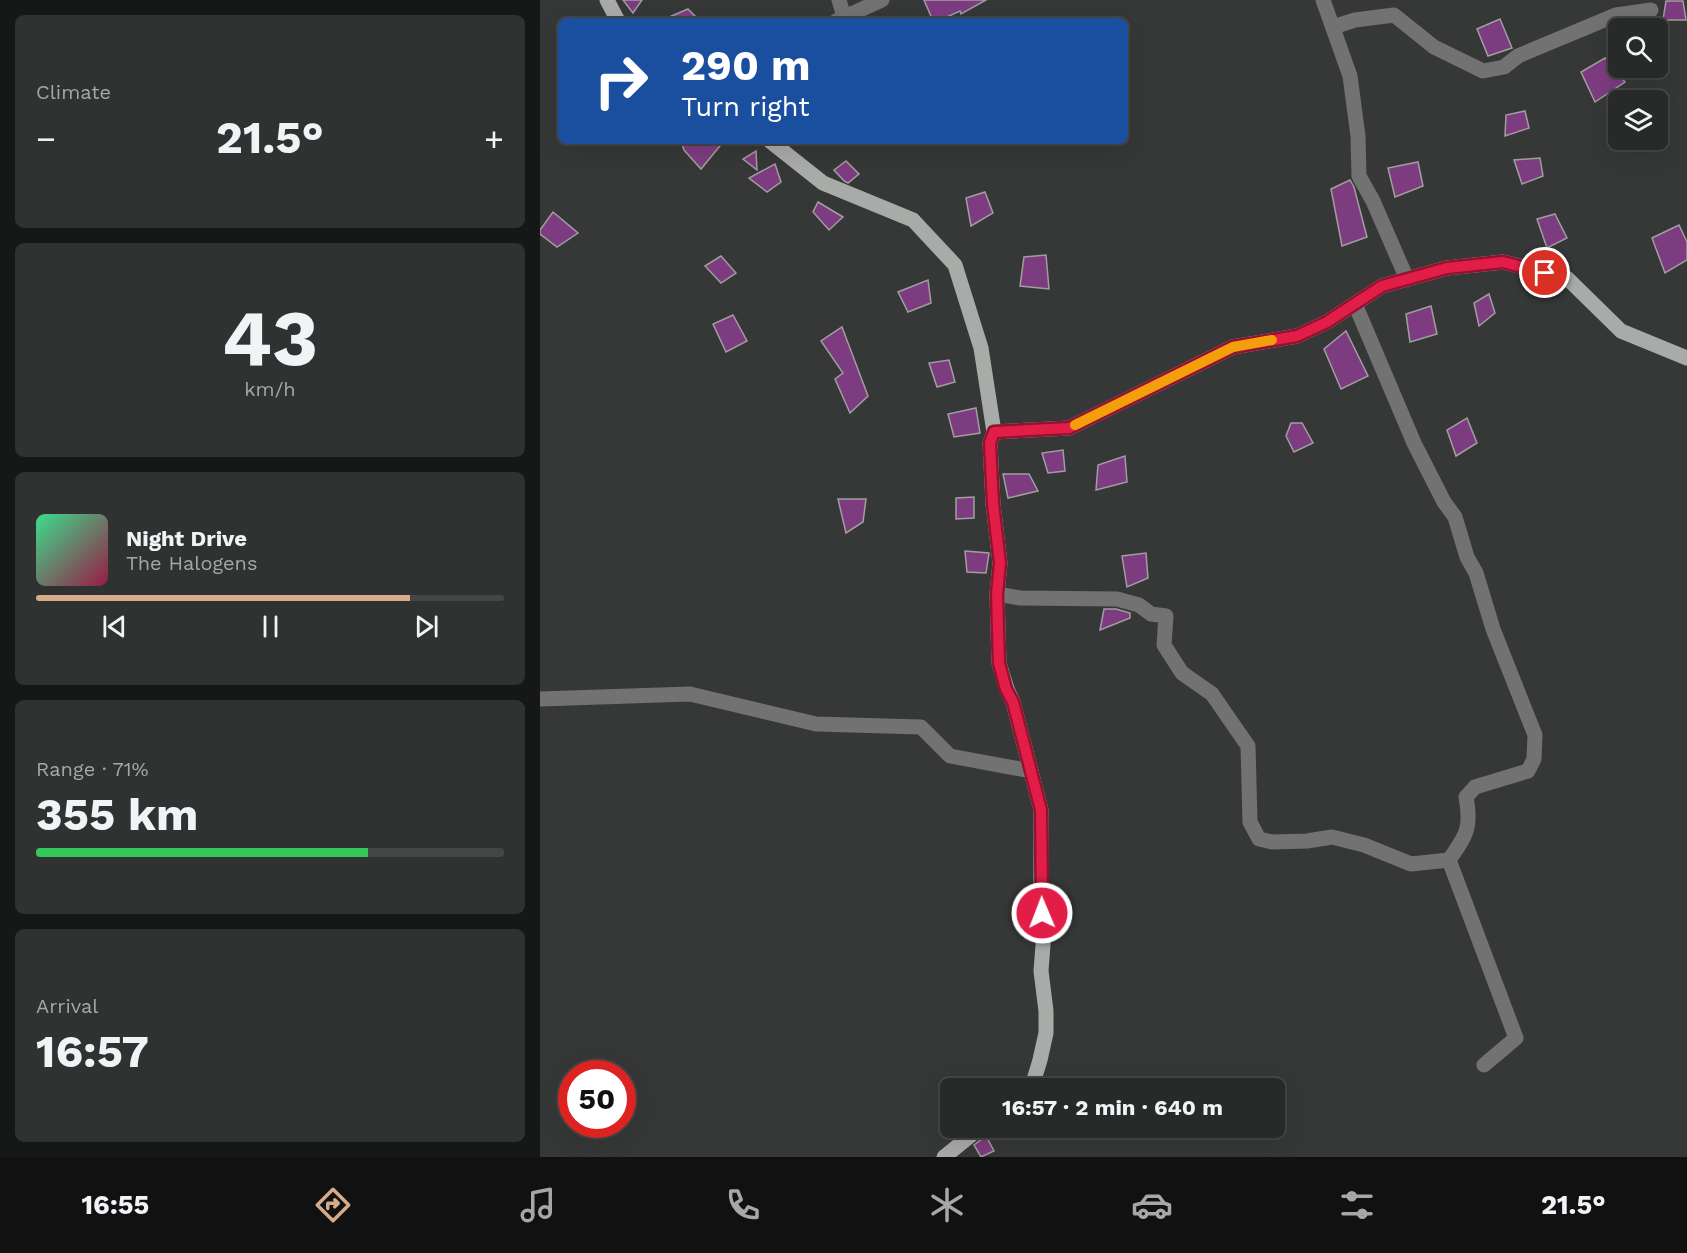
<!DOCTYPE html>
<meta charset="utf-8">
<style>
:root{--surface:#282a29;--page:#303231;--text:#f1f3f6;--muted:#a5a7a8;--line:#444646;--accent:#d6ab8b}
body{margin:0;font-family:"Work Sans",sans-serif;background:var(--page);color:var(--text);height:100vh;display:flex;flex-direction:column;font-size:22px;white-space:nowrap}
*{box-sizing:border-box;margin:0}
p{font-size:20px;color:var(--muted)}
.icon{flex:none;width:33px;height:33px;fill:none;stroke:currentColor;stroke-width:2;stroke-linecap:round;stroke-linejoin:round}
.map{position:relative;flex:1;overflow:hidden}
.side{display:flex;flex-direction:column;gap:15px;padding:15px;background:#161717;width:540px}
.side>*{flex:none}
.guide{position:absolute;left:18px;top:18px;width:570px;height:126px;border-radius:9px;box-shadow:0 6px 24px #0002,0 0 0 2px var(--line);background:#1a4fa0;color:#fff;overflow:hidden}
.controls{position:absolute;left:1068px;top:18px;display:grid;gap:12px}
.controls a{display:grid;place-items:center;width:60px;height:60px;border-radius:9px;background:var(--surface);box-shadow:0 6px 24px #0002,0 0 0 2px var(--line);font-size:30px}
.speed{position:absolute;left:18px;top:1060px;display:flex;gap:12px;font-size:30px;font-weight:700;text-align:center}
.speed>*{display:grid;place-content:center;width:78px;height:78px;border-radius:50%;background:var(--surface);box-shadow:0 6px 24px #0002,0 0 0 2px var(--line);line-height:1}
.speed .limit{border:9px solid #d22;background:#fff;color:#111}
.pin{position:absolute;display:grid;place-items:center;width:51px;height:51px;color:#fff;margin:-26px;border:3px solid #fff;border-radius:50%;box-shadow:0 2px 6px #0007}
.me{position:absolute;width:66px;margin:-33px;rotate:359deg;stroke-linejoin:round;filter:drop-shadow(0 0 4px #0008)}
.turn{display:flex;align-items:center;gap:21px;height:126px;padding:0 24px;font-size:27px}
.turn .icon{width:78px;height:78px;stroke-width:2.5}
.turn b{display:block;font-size:42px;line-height:51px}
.big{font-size:45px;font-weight:700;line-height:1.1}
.side .widget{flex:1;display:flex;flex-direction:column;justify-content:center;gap:9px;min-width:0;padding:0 21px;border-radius:9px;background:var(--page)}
.side .dial{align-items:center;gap:0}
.dial b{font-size:78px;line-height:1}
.song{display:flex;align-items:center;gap:18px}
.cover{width:72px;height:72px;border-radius:9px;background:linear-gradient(135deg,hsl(150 70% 55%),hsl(340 70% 35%))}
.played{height:6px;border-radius:3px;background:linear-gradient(90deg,var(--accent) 80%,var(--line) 80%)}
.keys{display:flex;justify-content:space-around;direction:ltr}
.heat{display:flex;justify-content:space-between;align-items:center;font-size:33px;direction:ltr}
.charge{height:9px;border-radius:4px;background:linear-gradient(90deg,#34c759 71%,var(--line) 0)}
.trip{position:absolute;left:400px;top:1078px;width:345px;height:60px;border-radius:9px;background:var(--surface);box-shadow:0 6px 24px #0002,0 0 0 2px var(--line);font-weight:700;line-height:60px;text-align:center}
.tab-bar{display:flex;height:96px;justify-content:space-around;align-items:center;background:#101110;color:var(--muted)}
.tab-bar .icon{width:42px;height:42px}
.tab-bar .selected{color:var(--accent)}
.tab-bar b{font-size:27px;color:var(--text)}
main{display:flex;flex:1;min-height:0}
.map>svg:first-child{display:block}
</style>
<main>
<section class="side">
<div class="widget"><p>Climate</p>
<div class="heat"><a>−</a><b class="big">21.5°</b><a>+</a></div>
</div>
<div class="widget dial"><b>43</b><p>km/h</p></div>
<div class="widget">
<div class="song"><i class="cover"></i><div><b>Night Drive</b><p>The Halogens</p></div></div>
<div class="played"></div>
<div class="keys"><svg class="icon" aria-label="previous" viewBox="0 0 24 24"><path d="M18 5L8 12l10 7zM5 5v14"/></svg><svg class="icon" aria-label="pause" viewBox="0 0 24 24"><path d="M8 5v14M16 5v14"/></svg><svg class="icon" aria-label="next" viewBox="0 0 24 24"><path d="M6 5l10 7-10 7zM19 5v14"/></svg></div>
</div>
<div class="widget"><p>Range · 71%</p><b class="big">355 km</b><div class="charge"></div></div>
<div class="widget"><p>Arrival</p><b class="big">16:57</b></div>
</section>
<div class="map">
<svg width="1147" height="1157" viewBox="0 0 1147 1157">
<rect width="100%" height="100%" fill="#363837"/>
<g fill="#7e3c80" stroke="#a09ea0" stroke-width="1.5">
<polygon points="83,0 102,0 93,13"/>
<polygon points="384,0 446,0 421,14 420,11 398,21 393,21"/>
<polygon points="1126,1 1143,1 1146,20 1123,20"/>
<polygon points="148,9 160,21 120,21"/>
<polygon points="960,19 972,48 948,56 937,29"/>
<polygon points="1065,58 1085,82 1055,102 1041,72"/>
<polygon points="985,111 989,128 965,136 966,115"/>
<polygon points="141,141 184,141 161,169 144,150"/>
<polygon points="216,151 217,170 203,159"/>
<polygon points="1000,158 1003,176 982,184 974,160"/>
<polygon points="306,161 319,174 308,183 304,181 294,170"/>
<polygon points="878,162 883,186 855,197 848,168"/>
<polygon points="235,164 241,182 227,192 209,178"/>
<polygon points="810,180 814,187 827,237 802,246 791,189"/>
<polygon points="445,192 453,213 431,226 426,198"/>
<polygon points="278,202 303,217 289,230 273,212"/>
<polygon points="13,212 38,233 17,247 0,234 0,230"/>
<polygon points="1015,214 1027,238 1007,248 997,219"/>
<polygon points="1139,225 1147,242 1147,260 1125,273 1112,238"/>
<polygon points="506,255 509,289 480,286 484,257"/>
<polygon points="181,256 196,273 181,283 165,266"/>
<polygon points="388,280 391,303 368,312 358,292"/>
<polygon points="949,294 955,313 939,326 934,303"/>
<polygon points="891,306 897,334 870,342 866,314"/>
<polygon points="193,315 207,341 186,352 173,324"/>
<polygon points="302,327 328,396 310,413 295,379 303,373 281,341"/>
<polygon points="806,331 828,376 801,389 784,349"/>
<polygon points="409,360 415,382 397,387 389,363"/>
<polygon points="436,408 440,433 414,437 408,414"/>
<polygon points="927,418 937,443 916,456 907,430"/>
<polygon points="751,423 762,423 773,443 754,452 746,436"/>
<polygon points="523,450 525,471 508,473 502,453"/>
<polygon points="585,456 587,482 556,490 558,465"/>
<polygon points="463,474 489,474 498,491 468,498"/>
<polygon points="434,497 434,518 416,519 416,498"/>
<polygon points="298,499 326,499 323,522 306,533"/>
<polygon points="425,551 449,553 446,573 427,572"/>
<polygon points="606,553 608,578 587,587 582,556"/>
<polygon points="564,609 576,609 590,613 590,618 560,630"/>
<polygon points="446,1136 454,1151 441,1157 434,1145"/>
</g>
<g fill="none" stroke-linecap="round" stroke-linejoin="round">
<g stroke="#717271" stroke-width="15">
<polyline points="299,0 304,17"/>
<polyline points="783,0 810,76 818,136 819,176 833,201 867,279"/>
<polyline points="296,21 342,0"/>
<polyline points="793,27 815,20 854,15 894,47 943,71 964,67 978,56 1076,15 1111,10"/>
<path d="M457,594L480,598L577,599L599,605L611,614L626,616L624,645L631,656L642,673L672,694L708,746L710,822L719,839L732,842L767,841L792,837L824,845L871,864L909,860C926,836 932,828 926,797L935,787L988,771L994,759L995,735L953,629L936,573L927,557L915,517L904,502L874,443L815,304"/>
<polyline points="0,699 150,694 276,724 381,727 410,756 491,771"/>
<polyline points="909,860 976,1038 944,1065"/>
</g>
<g stroke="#a9aba9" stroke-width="15">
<polyline points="67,0 78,21"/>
<polyline points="230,141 283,183 373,220 415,265 441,348 454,432 450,443 453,504 460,563 457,594 459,663 467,689 473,702 501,810 501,899 504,932 501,971 506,1011 506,1033 500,1060 493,1083 487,1089"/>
<polyline points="454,432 529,428 693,347 757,336 787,322 842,286 907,268 963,262 1027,278 1081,331 1147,358"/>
<polyline points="404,1157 440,1128"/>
</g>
</g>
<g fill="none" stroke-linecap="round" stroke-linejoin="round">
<g stroke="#92132f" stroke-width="15">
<polyline id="route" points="502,913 501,810 473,702 466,689 459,663 457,594 460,563 453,504 450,443 454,432 529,428 693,347 757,336 787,322 842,286 907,268 963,262 1005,273"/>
</g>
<use href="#route" stroke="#e11d48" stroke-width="10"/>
<polyline stroke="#f59e0b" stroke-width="10" points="535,425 693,347 732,340"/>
</g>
</svg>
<div class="controls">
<a><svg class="icon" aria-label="search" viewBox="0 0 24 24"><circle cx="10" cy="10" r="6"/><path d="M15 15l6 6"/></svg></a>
<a><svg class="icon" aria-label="layers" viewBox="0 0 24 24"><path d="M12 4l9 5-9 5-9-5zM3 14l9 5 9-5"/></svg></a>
</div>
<div class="speed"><div class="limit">50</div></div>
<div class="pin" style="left:1005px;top:273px;background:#d93025"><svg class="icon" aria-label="arrive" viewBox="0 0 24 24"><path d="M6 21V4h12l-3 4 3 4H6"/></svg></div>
<svg class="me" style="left:502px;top:913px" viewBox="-20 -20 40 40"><circle r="17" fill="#e11d48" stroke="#fff" stroke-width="3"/><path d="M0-11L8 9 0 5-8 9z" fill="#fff"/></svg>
<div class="trip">16:57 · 2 min · 640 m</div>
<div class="guide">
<div class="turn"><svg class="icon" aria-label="right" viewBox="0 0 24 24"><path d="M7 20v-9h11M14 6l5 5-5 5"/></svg><div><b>290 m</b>Turn right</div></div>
</div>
</div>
</main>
<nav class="tab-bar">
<b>16:55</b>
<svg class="icon selected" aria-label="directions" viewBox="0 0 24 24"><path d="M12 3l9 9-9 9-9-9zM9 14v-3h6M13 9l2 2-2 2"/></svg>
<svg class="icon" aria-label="music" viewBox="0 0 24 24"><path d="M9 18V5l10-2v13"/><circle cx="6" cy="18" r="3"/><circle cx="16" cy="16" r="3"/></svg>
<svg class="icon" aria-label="phone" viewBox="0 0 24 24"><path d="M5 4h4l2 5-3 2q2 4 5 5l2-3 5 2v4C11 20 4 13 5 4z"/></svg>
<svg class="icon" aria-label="climate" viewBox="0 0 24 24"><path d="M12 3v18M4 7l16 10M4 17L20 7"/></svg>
<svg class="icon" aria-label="car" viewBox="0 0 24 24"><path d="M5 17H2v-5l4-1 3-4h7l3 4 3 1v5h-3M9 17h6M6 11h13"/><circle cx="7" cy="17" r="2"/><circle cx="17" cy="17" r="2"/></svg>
<svg class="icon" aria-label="filters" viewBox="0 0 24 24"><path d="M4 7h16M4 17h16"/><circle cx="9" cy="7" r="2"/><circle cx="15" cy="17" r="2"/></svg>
<b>21.5°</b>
</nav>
